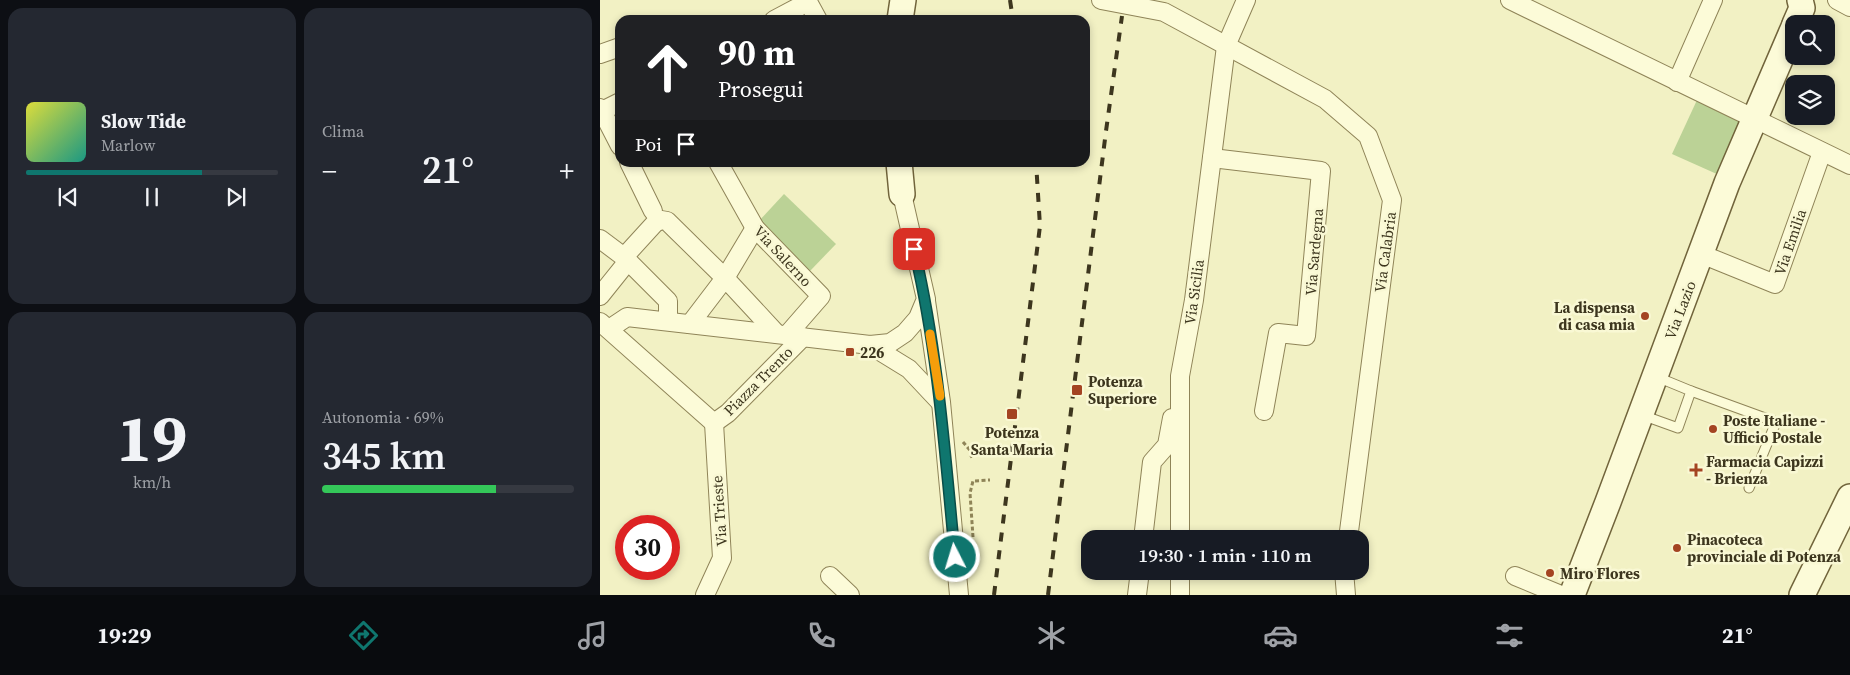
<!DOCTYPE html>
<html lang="it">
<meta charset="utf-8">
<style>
:root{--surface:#171b24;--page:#242831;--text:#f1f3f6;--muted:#9ea1a6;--line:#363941;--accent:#0f766e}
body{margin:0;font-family:"Source Serif 4",serif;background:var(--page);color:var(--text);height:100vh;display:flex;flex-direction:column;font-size:19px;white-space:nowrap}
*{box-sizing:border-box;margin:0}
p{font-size:16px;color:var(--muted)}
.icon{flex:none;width:28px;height:28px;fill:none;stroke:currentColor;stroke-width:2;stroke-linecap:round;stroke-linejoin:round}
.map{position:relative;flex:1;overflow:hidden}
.panel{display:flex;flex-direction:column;gap:8px;padding:8px;background:#0d0f14;width:600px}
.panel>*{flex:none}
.guide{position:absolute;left:15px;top:15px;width:475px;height:152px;border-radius:15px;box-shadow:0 2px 8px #0003;background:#202124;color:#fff;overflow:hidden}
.tools{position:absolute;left:1185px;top:15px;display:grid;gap:10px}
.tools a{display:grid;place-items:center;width:50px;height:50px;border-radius:10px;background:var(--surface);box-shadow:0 2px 8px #0003;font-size:25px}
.speed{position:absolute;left:15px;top:515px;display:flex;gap:10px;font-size:25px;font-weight:700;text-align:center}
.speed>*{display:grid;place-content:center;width:65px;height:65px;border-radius:50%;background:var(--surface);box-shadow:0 2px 8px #0003;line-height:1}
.speed .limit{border:8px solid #d22;background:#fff;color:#111}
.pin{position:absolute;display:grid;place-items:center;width:42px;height:42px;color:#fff;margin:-21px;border-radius:10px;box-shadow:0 2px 8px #0006}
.me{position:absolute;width:55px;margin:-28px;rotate:355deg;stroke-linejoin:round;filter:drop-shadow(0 0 4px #0008)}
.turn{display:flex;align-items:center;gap:18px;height:105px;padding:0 20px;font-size:22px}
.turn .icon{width:65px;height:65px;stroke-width:2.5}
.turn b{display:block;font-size:35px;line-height:42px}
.then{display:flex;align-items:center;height:48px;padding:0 20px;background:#0003;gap:10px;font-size:19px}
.big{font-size:38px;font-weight:600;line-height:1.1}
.panel .widget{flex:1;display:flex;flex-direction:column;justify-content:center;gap:8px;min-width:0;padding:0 18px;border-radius:15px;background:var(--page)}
.panel .dial{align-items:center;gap:0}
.dial b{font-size:65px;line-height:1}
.song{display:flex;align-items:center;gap:15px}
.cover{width:60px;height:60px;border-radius:8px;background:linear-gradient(135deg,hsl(60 70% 55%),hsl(170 70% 35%))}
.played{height:5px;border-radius:2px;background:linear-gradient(90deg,var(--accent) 70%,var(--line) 70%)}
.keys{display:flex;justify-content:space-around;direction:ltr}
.heat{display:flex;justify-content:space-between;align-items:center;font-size:28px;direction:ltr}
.charge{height:8px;border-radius:4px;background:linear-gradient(90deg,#34c759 69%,var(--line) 0)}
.panel .tiles{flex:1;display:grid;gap:8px;grid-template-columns:repeat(2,1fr)}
.trip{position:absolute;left:481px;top:530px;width:288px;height:50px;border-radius:15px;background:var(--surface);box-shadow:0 2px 8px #0003;font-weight:600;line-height:50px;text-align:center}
.tabs{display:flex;height:80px;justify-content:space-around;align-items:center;background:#090b0e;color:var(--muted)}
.tabs .icon{width:35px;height:35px}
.tabs .current{color:var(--accent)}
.tabs b{font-size:22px;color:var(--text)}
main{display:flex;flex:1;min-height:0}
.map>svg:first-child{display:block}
</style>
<main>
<section class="panel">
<div class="tiles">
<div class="widget">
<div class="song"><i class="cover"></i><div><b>Slow Tide</b><p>Marlow</p></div></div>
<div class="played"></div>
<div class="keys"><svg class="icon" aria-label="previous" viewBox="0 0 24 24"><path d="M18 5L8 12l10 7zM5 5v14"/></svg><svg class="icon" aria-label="pause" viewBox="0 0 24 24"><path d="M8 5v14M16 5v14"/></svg><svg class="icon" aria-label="next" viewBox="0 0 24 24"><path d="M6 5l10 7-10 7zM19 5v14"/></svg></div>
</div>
<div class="widget"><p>Clima</p>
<div class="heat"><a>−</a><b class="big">21°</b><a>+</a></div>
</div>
<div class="widget dial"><b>19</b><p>km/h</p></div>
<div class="widget"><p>Autonomia · 69%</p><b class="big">345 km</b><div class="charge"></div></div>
</div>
</section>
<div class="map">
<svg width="1250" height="595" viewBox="0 0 1250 595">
<rect width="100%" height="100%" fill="#f2f1c4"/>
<g fill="#bbd296">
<polygon points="1097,100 1143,121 1119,175 1072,154"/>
<polygon points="184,194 236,244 210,271 159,221"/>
</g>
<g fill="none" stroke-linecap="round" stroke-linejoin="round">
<g stroke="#8f8458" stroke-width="11">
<g id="lane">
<polyline points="1091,391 1176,422 1149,488"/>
<polyline points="1042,415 1078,428 1091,391 1057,377"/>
</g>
</g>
<g stroke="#8f8458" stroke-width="20">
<g id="street">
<polyline points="207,0 218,20"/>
<polyline points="501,0 564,12 725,99 768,136 792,200 748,539"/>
<polyline points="910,0 1250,165"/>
<polyline points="1237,0 1250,7"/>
<polyline points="174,20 208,2"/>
<polyline points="0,54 20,47"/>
<polyline points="1077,82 1113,0"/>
<polyline points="0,108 2,111 20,102"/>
<polyline points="2,111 20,146"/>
<polyline points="612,158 721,171 706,336 678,333 664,411"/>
<polyline points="29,162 53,211"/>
<polyline points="118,162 155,228 221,296 187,335"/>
<polyline points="0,239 24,257"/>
<polyline points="1101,254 1175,284 1222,152"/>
<polyline points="0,296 28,261"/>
<polyline points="326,301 341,402 359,595"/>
<polyline points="68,321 68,301 24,257 55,223 61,220 67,221 125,278 155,228"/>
<polyline points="0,322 114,423"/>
<polyline points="90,324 125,278 177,334"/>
<polyline points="9,329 27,317 270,345 290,343 305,333 318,318 326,299 302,194 298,183"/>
<polyline points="270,345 309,369 340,402"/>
<polyline points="114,423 128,413 203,337"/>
<polyline points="543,539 552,462 567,445 572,418"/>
<polyline points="580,539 580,376 594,300 626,46 646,0"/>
<polyline points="744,571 746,595"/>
<polyline points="230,576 250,595"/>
<polyline points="915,576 961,595"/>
<polyline points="105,595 122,558 114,423"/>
<polyline points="537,595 540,571"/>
<polyline points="580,595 580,571"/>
</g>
</g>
<g stroke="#71643b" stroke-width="28">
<g id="secondary">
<polyline points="300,20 303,0"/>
<polyline points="1195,24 1202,8 1200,0"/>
<polyline points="299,162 302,194"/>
<polyline points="972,595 1008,502 1127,183 1194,27"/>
<polyline points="1202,595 1250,497"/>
</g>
</g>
<g stroke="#8f8458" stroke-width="3" stroke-dasharray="4 2.5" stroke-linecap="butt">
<polyline points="363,442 374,455 370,457"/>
<polyline points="373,537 370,493 373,481 390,480"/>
</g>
<use href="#lane" stroke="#fcfbd8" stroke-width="9"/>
<use href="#street" stroke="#fcfbd8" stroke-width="18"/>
<use href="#secondary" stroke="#fcfbd8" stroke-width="25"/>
<g stroke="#3d361e" stroke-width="4" stroke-dasharray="9 9" stroke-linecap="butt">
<polyline points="410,0 413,20"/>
<polyline points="394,595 440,226 436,162"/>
<polyline points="448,595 506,131 522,16"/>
</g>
</g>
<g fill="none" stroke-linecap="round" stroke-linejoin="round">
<g stroke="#0a4d48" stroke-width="12">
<path id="route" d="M314,249C338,350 345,454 355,557"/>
</g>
<use href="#route" stroke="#0f766e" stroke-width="9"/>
<polyline stroke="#f59e0b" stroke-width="9" points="330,334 340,396"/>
</g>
<g fill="#a44422" stroke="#f9f8d4" stroke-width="2">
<circle cx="1045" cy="316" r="5"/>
<rect x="245" y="347" width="10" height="10" rx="2.5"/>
<rect x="471" y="384" width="12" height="12" rx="2.5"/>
<rect x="406" y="408" width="12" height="12" rx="2.5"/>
<circle cx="1113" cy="429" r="5"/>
<path d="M1093.5 462.5h5v5h5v5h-5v5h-5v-5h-5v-5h5z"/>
<circle cx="1077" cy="548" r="5"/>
<circle cx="950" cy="573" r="5"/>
</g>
<g text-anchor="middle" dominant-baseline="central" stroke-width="5" stroke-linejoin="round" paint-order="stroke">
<g font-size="15" fill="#3d361e" stroke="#f9f8d4">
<text transform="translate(1190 242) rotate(-71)">Via Emilia</text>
<text transform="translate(714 252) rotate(-85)">Via Sardegna</text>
<text transform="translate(785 252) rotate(-82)">Via Calabria</text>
<text transform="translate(183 256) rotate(47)">Via Salerno</text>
<text transform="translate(594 292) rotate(-82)">Via Sicilia</text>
<text transform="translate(1080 310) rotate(-69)">Via Lazio</text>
<text transform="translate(158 381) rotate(-45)">Piazza Trento</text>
<text transform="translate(119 511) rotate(-94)">Via Trieste</text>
</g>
<g font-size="15" font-weight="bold" fill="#3d361e" stroke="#f9f8d4" text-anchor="start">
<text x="1035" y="307" text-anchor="end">La dispensa<tspan x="1035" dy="17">di casa mia</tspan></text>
<text x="260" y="352">226</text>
<text x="488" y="381">Potenza<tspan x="488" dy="17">Superiore</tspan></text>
<text x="1123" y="420">Poste Italiane -<tspan x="1123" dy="17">Ufficio Postale</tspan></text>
<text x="412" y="432" text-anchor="middle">Potenza<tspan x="412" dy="17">Santa Maria</tspan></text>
<text x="1106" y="461">Farmacia Capizzi<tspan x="1106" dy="17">- Brienza</tspan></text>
<text x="1087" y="539">Pinacoteca<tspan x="1087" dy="17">provinciale di Potenza</tspan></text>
<text x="960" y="573">Miro Flores</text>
</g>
</g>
</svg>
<div class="tools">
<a><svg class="icon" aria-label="search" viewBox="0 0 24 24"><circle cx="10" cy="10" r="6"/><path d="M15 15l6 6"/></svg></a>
<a><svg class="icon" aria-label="layers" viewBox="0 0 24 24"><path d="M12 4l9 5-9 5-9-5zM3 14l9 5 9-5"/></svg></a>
</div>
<div class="speed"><div class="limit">30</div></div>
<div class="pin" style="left:314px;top:249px;background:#d93025"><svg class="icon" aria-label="arrive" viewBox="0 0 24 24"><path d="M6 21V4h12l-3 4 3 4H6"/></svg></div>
<svg class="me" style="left:355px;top:557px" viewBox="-20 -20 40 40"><circle r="17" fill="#0f766e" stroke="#fff" stroke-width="3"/><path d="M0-11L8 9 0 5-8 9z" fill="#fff"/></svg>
<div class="trip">19:30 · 1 min · 110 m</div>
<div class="guide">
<div class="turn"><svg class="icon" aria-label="ahead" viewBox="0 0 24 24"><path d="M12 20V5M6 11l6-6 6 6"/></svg><div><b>90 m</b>Prosegui</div></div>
<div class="then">Poi<svg class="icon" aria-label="arrive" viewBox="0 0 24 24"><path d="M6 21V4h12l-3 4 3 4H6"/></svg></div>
</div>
</div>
</main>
<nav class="tabs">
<b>19:29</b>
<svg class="icon current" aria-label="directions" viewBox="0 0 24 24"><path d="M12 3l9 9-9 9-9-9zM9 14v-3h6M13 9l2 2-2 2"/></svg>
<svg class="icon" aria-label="music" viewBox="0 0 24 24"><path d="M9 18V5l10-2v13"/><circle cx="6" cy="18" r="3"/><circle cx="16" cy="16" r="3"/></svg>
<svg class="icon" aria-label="phone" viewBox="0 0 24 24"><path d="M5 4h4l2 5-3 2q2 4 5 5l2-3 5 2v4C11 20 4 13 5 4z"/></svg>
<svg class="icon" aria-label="climate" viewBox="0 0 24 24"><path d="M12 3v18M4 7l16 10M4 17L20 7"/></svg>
<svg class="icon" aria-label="car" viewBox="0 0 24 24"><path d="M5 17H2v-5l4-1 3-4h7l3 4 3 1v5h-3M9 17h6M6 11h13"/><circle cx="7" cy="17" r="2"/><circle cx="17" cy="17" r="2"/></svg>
<svg class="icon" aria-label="filters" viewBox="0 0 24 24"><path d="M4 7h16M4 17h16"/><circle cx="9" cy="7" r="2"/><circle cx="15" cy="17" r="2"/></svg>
<b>21°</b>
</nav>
